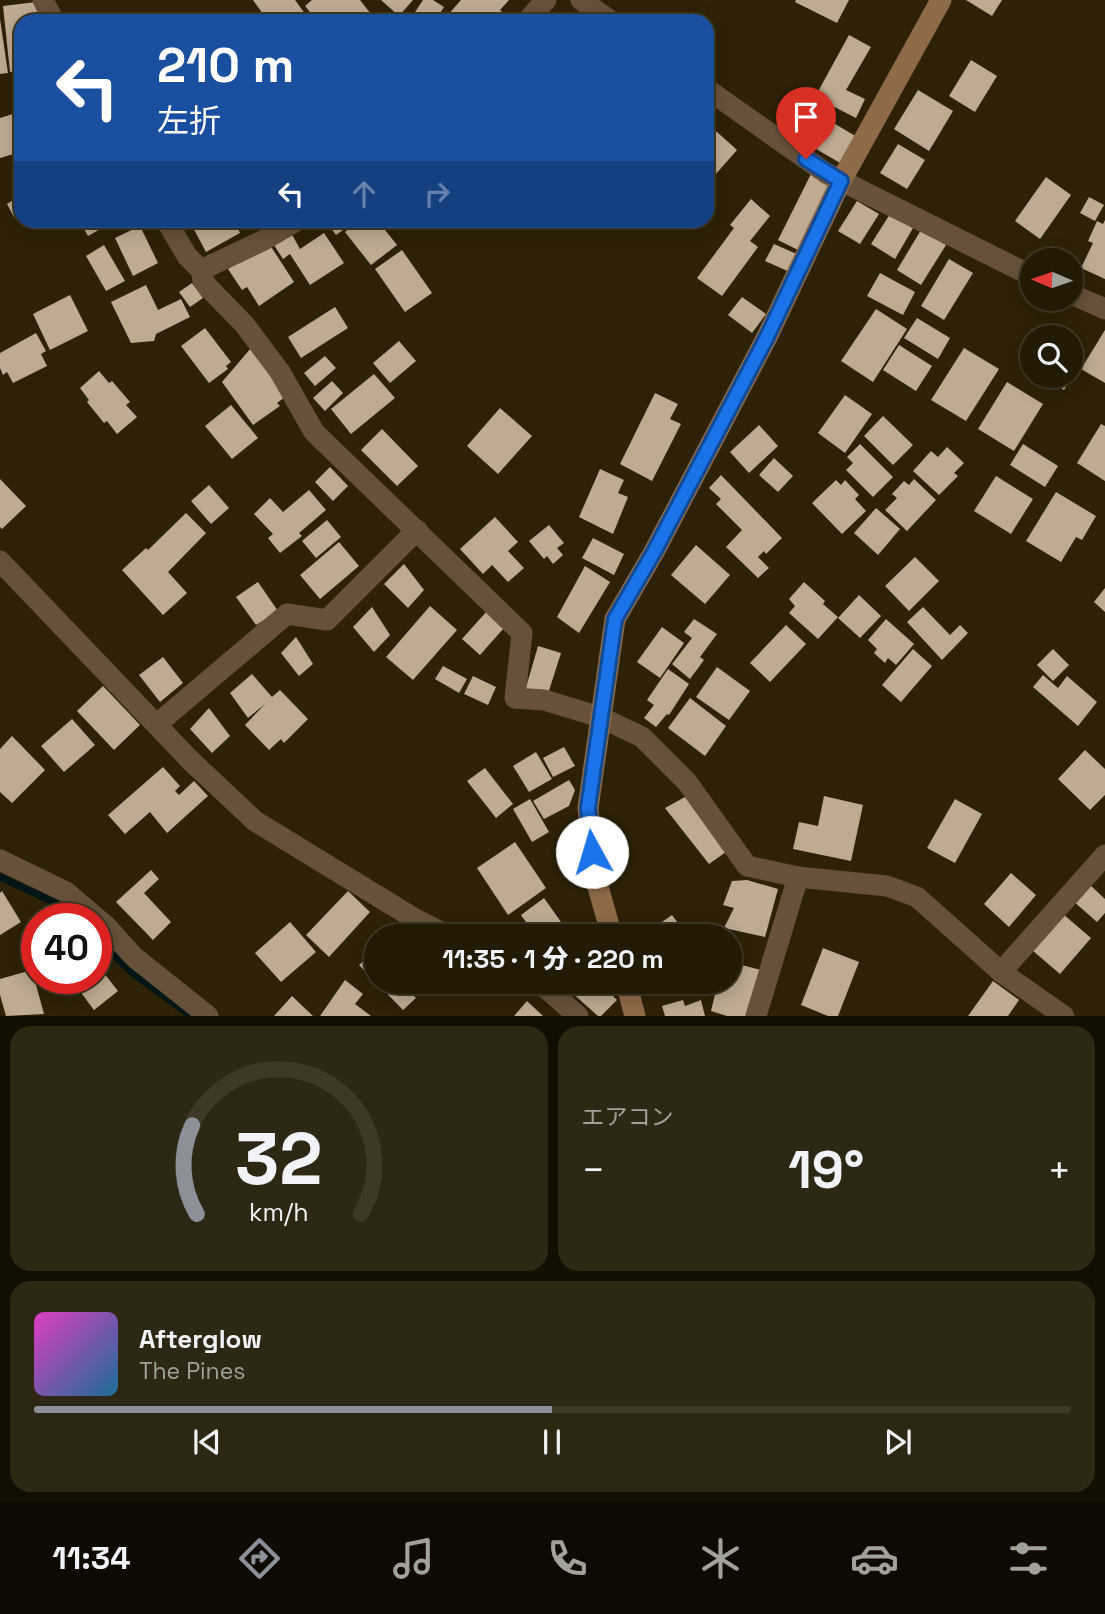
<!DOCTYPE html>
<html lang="ja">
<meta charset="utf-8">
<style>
:root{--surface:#221a04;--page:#2e2713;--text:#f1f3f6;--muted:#a2a19a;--line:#3f3826;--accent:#8c9099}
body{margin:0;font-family:"Space Grotesk","Noto Sans JP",sans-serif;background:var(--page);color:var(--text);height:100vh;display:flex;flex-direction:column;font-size:26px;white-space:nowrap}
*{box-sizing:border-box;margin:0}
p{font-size:23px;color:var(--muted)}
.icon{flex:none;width:38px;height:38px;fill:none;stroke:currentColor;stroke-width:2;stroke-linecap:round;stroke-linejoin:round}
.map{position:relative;height:1016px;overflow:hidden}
.sheet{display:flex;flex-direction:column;gap:10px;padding:10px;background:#130e02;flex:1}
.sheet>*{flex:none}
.hud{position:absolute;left:14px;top:14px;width:700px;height:214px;border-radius:21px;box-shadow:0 4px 18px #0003,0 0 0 2px var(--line);background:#1a4fa0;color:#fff;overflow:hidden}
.needle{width:46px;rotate:272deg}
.buttons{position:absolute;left:1020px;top:248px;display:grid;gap:14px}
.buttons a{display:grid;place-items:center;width:63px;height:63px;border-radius:50%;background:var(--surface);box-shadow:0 4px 18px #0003,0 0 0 2px var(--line);font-size:35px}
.speed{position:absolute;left:21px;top:903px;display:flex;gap:14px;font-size:35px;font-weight:700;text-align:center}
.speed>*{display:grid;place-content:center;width:91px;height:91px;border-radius:50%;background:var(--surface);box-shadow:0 4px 18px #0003,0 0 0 2px var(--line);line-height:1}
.speed .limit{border:10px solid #d22;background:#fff;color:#111}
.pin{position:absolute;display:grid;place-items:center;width:60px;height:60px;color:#fff;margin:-72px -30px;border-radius:50% 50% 50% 0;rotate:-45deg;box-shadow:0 0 7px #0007}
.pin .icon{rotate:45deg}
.me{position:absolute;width:77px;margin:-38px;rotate:354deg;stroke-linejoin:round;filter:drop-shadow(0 0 5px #0008)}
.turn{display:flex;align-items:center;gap:24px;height:147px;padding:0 28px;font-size:32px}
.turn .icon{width:91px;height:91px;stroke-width:2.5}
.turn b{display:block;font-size:49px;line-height:60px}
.lanes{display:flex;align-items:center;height:66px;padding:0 28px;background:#0003;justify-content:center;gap:35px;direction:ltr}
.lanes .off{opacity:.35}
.big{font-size:52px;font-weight:800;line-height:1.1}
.sheet .widget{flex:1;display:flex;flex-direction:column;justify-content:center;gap:10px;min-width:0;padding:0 24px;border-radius:21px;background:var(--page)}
.sheet .dial{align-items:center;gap:0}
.dial svg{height:182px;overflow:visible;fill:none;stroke:var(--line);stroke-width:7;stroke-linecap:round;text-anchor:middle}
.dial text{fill:var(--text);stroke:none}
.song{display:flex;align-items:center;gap:21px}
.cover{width:84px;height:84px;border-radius:10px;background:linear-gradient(135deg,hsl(310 70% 55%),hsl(200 70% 35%))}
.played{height:7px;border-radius:4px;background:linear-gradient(90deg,var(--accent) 50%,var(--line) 50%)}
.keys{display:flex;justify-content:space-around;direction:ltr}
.heat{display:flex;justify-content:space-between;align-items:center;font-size:38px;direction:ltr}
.sheet .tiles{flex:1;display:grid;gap:10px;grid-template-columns:1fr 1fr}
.widget:last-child{grid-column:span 2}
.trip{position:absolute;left:364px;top:924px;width:378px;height:70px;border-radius:35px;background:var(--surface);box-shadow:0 4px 18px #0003,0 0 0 2px var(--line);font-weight:800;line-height:70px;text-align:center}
.tabs{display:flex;height:112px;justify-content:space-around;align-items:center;background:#0e0a02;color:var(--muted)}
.tabs .icon{width:49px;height:49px}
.tabs .active{color:var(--accent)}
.tabs b{font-size:32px;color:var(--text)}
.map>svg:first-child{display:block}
</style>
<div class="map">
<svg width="1105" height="1016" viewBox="0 0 1105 1016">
<rect width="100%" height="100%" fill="#2d2206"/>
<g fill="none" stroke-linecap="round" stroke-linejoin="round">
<g stroke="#001516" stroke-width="7">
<polyline points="0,877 58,904 75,919"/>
<polyline points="96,938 131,972 190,1015"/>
</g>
</g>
<g fill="#beab92">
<polygon points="253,0 295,0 306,15 300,19 301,21 268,21"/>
<polygon points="312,0 360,0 371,14 362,21 308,21 314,17 305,6"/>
<polygon points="381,0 413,0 399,16"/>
<polygon points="423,0 433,0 444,7 435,21 409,21"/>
<polygon points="461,0 509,0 500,10 512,21 453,21 447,16"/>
<polygon points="796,0 849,0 837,23 795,2"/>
<polygon points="966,0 1002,0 992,16"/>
<polygon points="36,2 39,21 21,21 21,71 10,72 3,6"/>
<polygon points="0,19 8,73 0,74"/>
<polygon points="849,35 871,47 846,90 865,99 856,118 815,97"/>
<polygon points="971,60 997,76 975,112 949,96"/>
<polygon points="918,90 953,111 929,151 894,129"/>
<polygon points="808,108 857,137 842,164 792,135"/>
<polygon points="19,112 21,135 12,137 17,153 0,158 0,118"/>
<polygon points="707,123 737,150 707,184"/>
<polygon points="898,144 925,160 907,189 880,173"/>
<polygon points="811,174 834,187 802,252 778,240"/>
<polygon points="1046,177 1071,195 1040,239 1015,221"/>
<polygon points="21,195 21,213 14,217 7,204"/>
<polygon points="1089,197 1104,205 1095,221 1080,213"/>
<polygon points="751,199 770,216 750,241 758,247 722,296 697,278 734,228 730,225"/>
<polygon points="857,201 879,214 860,244 838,231"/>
<polygon points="890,214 913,228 895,259 871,244"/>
<polygon points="79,220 116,220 88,236"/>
<polygon points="189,220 234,220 240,233 206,252"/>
<polygon points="325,220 357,220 336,235"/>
<polygon points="359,220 377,220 397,245 371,265 345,232"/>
<polygon points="1105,220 1105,279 1081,268 1093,243 1088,241 1097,221 1103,224"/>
<polygon points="140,226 158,263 133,276 115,238"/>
<polygon points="921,230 946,245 921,285 897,270"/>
<polygon points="290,231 300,249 324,233 344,263 310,285 290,254 283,259 272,242"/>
<polygon points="268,242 294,282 259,306 247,287 242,290 228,269"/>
<polygon points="774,244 801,256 792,273 765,261"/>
<polygon points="104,245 125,281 106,291 86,256"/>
<polygon points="402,250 432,293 405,312 375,269"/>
<polygon points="949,259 973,273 944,320 921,306"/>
<polygon points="880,273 915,292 903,315 867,296"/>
<polygon points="192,283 203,298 190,307 179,292"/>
<polygon points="146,285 158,310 181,299 190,317 156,334 154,341 131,343 111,302"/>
<polygon points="70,295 88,331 50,350 33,314"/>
<polygon points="742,297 766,314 752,333 728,315"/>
<polygon points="335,307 348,328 301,358 288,337"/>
<polygon points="876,309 907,329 873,382 841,361"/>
<polygon points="917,318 950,338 938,359 904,338"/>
<polygon points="205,328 231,362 226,366 228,369 209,383 181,346"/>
<polygon points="1105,330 1105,383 1081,369"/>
<polygon points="36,333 46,351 41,354 47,366 13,383 7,372 3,375 0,368 0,353"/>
<polygon points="399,341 416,361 390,383 373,363"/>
<polygon points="899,345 932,366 916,391 883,370"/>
<polygon points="251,348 285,397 277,403 280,406 253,425 222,382"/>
<polygon points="964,348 999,369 966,421 931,400"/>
<polygon points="325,356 336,368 315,386 304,373"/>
<polygon points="1071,364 1078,368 1064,390 1041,376 1071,376"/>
<polygon points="99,371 109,383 112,381 130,402 126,405 137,417 117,434 107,421 104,423 87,402 89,400 80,388"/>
<polygon points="374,374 395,398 351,434 331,409"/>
<polygon points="332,381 343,393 325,411 313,398"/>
<polygon points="1007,382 1043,404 1014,451 978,429"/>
<polygon points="655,393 678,404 670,419 681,424 652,481 620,464"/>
<polygon points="845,395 872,414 845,453 818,433"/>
<polygon points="231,405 258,438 232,459 205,426"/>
<polygon points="500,408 532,436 498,474 467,446"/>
<polygon points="883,416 913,445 893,465 864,436"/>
<polygon points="1101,424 1105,426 1105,481 1077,463"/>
<polygon points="759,425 778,446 749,473 730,452"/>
<polygon points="382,429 418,466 397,486 361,450"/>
<polygon points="860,444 893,477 873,497 846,470 853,463 847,457"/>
<polygon points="1023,444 1058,466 1045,487 1010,465"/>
<polygon points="947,447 964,463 954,473 958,476 939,495 913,471 931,451 938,457"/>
<polygon points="774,458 793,476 778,492 759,475"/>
<polygon points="330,467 348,486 333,501 315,482"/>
<polygon points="600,469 624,480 618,493 628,497 613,534 579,517"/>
<polygon points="721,475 782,538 766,554 764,551 758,557 769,568 758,578 726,547 742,530 716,504 721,499 709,488"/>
<polygon points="996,476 1033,499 1011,534 974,511"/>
<polygon points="0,479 26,506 2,529 0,527"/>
<polygon points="914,479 936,500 907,531 885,510 897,498 892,494 904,481 909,485"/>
<polygon points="836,480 841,485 845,480 859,495 855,499 866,511 842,534 812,503"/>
<polygon points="209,485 229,508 211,524 191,501"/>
<polygon points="309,490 326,510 299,533 302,536 280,553 268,538 273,534 254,514 270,498 283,512"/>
<polygon points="1056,492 1096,516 1082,540 1076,537 1061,562 1026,541"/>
<polygon points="876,508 900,529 878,555 854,533"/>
<polygon points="186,513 206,533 168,572 187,593 163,615 122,570 146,548 148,550"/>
<polygon points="495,517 518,542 508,551 524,568 508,582 492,565 483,574 460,549"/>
<polygon points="327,520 341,537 316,558 302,541"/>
<polygon points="549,525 564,543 557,548 563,555 553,564 547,556 544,559 529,541"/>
<polygon points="593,538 624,554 614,575 582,558"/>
<polygon points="339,542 359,566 320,599 300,575"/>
<polygon points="696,545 730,575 705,604 671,575"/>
<polygon points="915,557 939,581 909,611 885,586"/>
<polygon points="404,564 424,590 408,608 384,584"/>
<polygon points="585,566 610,582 579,633 557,617"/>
<polygon points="258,582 280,614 266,619 256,625 236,597"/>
<polygon points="804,582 825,601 823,604 838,617 818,639 789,613 795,606 789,599"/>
<polygon points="1105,588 1105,612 1094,602"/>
<polygon points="859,595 881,616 860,638 838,618"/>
<polygon points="430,606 457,630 413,680 386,657"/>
<polygon points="372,607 390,635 374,652 353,627"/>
<polygon points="923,607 950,635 960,625 968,633 942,660 907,622"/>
<polygon points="487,611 504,628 480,655 462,639"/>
<polygon points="694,619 717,634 700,657 704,660 690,679 672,664 692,638 684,632"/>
<polygon points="886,619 914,644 896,665 888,658 885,663 874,653 877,649 868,640"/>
<polygon points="786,625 806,644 770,682 750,663"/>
<polygon points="662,627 684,643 660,678 637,662"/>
<polygon points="296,637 313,664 299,676 281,653"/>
<polygon points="538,646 561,653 547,697 525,691"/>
<polygon points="913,649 932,666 901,702 882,685"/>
<polygon points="1053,649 1069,665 1053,681 1037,665"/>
<polygon points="163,657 183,683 160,702 139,675"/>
<polygon points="443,666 467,679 459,693 435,679"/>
<polygon points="717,667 750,691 729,720 696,697"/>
<polygon points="668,669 689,684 669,715 667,714 656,727 644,718 654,705 647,700"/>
<polygon points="252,674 272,697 280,690 308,719 284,743 281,739 269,750 245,725 265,704 248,718 230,693"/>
<polygon points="1043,675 1058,688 1067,676 1097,702 1078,726 1033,687"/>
<polygon points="473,676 496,687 488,705 464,694"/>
<polygon points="103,686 140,725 114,750 77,711"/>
<polygon points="690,698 726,726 705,756 668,728"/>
<polygon points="209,708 230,736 212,753 190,729"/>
<polygon points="72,719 95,745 64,772 41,746"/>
<polygon points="12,736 45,770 12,803 0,792 0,749"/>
<polygon points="564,747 575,766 553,777 543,758"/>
<polygon points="1085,750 1105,769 1105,795 1090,810 1058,779"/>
<polygon points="536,752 552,779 529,792 513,766"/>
<polygon points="163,767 180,786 175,791 179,795 194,781 208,796 167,833 150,812 125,834 108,815"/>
<polygon points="485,768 513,804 496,818 467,781"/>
<polygon points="569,780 575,790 569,806 544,819 533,801"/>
<polygon points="824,796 863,805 851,861 793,849 799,822 818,826"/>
<polygon points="685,797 726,852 709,864 665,808"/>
<polygon points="530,799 549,832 532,842 513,809"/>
<polygon points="955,799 982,814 955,863 927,848"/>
<polygon points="515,842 546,888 508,915 477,868"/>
<polygon points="151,870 159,879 144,893 171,922 153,940 116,902"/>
<polygon points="1011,873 1036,895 1009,927 984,904"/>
<polygon points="747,880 778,889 765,937 724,928 734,908 723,905 732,881"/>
<polygon points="1088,883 1105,899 1105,913 1097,922 1073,901"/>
<polygon points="2,891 21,922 0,935 0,893"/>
<polygon points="348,891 370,912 329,957 306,935"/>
<polygon points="544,898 571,936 536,936 521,915"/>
<polygon points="1063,914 1091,938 1060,974 1032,950"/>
<polygon points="672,915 681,927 668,936 661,936 655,927"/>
<polygon points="290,922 316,952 281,982 255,953"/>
<polygon points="823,948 859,962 838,1016 828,1016 801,1005"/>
<polygon points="376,949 376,982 420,982 410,992 416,998 403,1010 359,965"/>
<polygon points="730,962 761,970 750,1016 727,1016 711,1011 718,982 730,982"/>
<polygon points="96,963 118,991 94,1010 70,978 96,978"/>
<polygon points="32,970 44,1014 6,1016 0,995 0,979"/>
<polygon points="345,980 363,994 355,1004 371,1016 320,1016"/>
<polygon points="993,981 1019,1000 1008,1016 968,1016"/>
<polygon points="560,982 599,982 617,1000 601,1016 598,1016"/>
<polygon points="657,982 700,982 697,992"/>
<polygon points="292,996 313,1016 274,1016"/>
<polygon points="683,1000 685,1006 701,1000 705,1016 665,1016 662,1006"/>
<polygon points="527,1001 543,1016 514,1016"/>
</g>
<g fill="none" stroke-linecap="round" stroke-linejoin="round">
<g stroke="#67513b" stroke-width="21">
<polyline points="43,0 54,21"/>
<polyline points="581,0 611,21"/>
<polyline points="527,21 546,0"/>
<polyline points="707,89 826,173 1032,276"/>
<polyline points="166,220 187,256 201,270 203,280 208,287 244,324 280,372 314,432 522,633 515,698 544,700 600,717 642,737 687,782 747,866 798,877 887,886 917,897 1001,972 1064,1016"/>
<polyline points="201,270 264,240 298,220"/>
<polyline points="1071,294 1105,309"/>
<polyline points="0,561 190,760 255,821 415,919 449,936"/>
<polyline points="157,724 287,614 327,620 417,530"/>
<polyline points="0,860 66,892 106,926 134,957 208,1016"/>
<polyline points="1001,972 1105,855"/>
<polyline points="535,982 547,989 578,1016"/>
<polyline points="756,1016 798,877"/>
</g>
<g stroke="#8e6a46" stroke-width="21">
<polyline points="612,936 594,873 588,808 615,619 654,552 767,337 841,181 941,0"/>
<polyline points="626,982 635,1016"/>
</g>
</g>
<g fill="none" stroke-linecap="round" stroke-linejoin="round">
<g stroke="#114b97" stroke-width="18">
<polyline id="route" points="592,852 588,808 615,619 654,552 767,337 841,181 806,159"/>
</g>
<use href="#route" stroke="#1a73e8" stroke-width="12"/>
</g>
</svg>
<div class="buttons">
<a><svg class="needle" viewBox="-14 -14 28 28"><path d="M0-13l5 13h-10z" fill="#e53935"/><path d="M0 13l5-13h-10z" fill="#a2a19a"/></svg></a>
<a><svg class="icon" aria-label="search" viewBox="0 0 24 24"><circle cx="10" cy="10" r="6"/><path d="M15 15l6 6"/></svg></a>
</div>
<div class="speed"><div class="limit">40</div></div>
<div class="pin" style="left:806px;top:159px;background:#d93025"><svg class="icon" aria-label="arrive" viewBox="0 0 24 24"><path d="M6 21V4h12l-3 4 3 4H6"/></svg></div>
<svg class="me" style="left:592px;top:852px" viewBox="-20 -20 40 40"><circle r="19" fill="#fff"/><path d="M0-13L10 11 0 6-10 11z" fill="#1a73e8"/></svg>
<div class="trip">11:35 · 1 分 · 220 m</div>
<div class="hud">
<div class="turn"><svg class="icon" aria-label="left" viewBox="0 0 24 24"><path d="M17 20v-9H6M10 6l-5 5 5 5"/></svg><div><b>210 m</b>左折</div></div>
<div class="lanes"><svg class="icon" aria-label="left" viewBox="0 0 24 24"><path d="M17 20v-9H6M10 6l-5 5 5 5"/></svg><svg class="icon off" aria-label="ahead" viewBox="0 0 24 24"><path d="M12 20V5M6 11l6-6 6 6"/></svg><svg class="icon off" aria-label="right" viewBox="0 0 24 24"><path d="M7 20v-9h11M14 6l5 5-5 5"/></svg></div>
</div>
</div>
<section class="sheet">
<div class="tiles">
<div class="widget dial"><svg viewBox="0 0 100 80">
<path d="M14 69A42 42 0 1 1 86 69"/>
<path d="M14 69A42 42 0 0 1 12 30" stroke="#8c9099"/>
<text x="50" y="56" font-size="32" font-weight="700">32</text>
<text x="50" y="72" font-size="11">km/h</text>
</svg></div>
<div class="widget"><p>エアコン</p>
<div class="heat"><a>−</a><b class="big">19°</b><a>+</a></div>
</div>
<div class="widget">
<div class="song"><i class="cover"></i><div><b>Afterglow</b><p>The Pines</p></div></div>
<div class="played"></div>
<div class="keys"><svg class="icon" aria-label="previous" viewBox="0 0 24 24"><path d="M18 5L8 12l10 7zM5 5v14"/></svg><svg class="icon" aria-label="pause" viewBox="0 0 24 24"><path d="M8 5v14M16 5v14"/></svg><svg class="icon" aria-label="next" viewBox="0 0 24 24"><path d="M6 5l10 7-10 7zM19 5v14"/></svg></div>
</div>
</div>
</section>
<nav class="tabs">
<b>11:34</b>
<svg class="icon active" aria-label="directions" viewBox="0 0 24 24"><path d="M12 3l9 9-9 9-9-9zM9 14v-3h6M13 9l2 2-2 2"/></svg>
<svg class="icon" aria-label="music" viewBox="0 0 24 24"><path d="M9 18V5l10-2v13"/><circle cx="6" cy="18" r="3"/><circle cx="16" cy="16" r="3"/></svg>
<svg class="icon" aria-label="phone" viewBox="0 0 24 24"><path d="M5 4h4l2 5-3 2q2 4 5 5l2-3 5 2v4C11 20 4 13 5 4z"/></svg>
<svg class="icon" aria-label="climate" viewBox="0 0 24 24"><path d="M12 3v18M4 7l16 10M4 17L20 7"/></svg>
<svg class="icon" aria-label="car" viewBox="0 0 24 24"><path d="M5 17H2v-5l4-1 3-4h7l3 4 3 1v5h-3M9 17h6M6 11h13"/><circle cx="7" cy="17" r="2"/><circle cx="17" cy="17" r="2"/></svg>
<svg class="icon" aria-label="filters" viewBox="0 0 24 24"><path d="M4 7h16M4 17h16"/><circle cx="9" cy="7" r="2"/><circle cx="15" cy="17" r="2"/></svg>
</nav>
